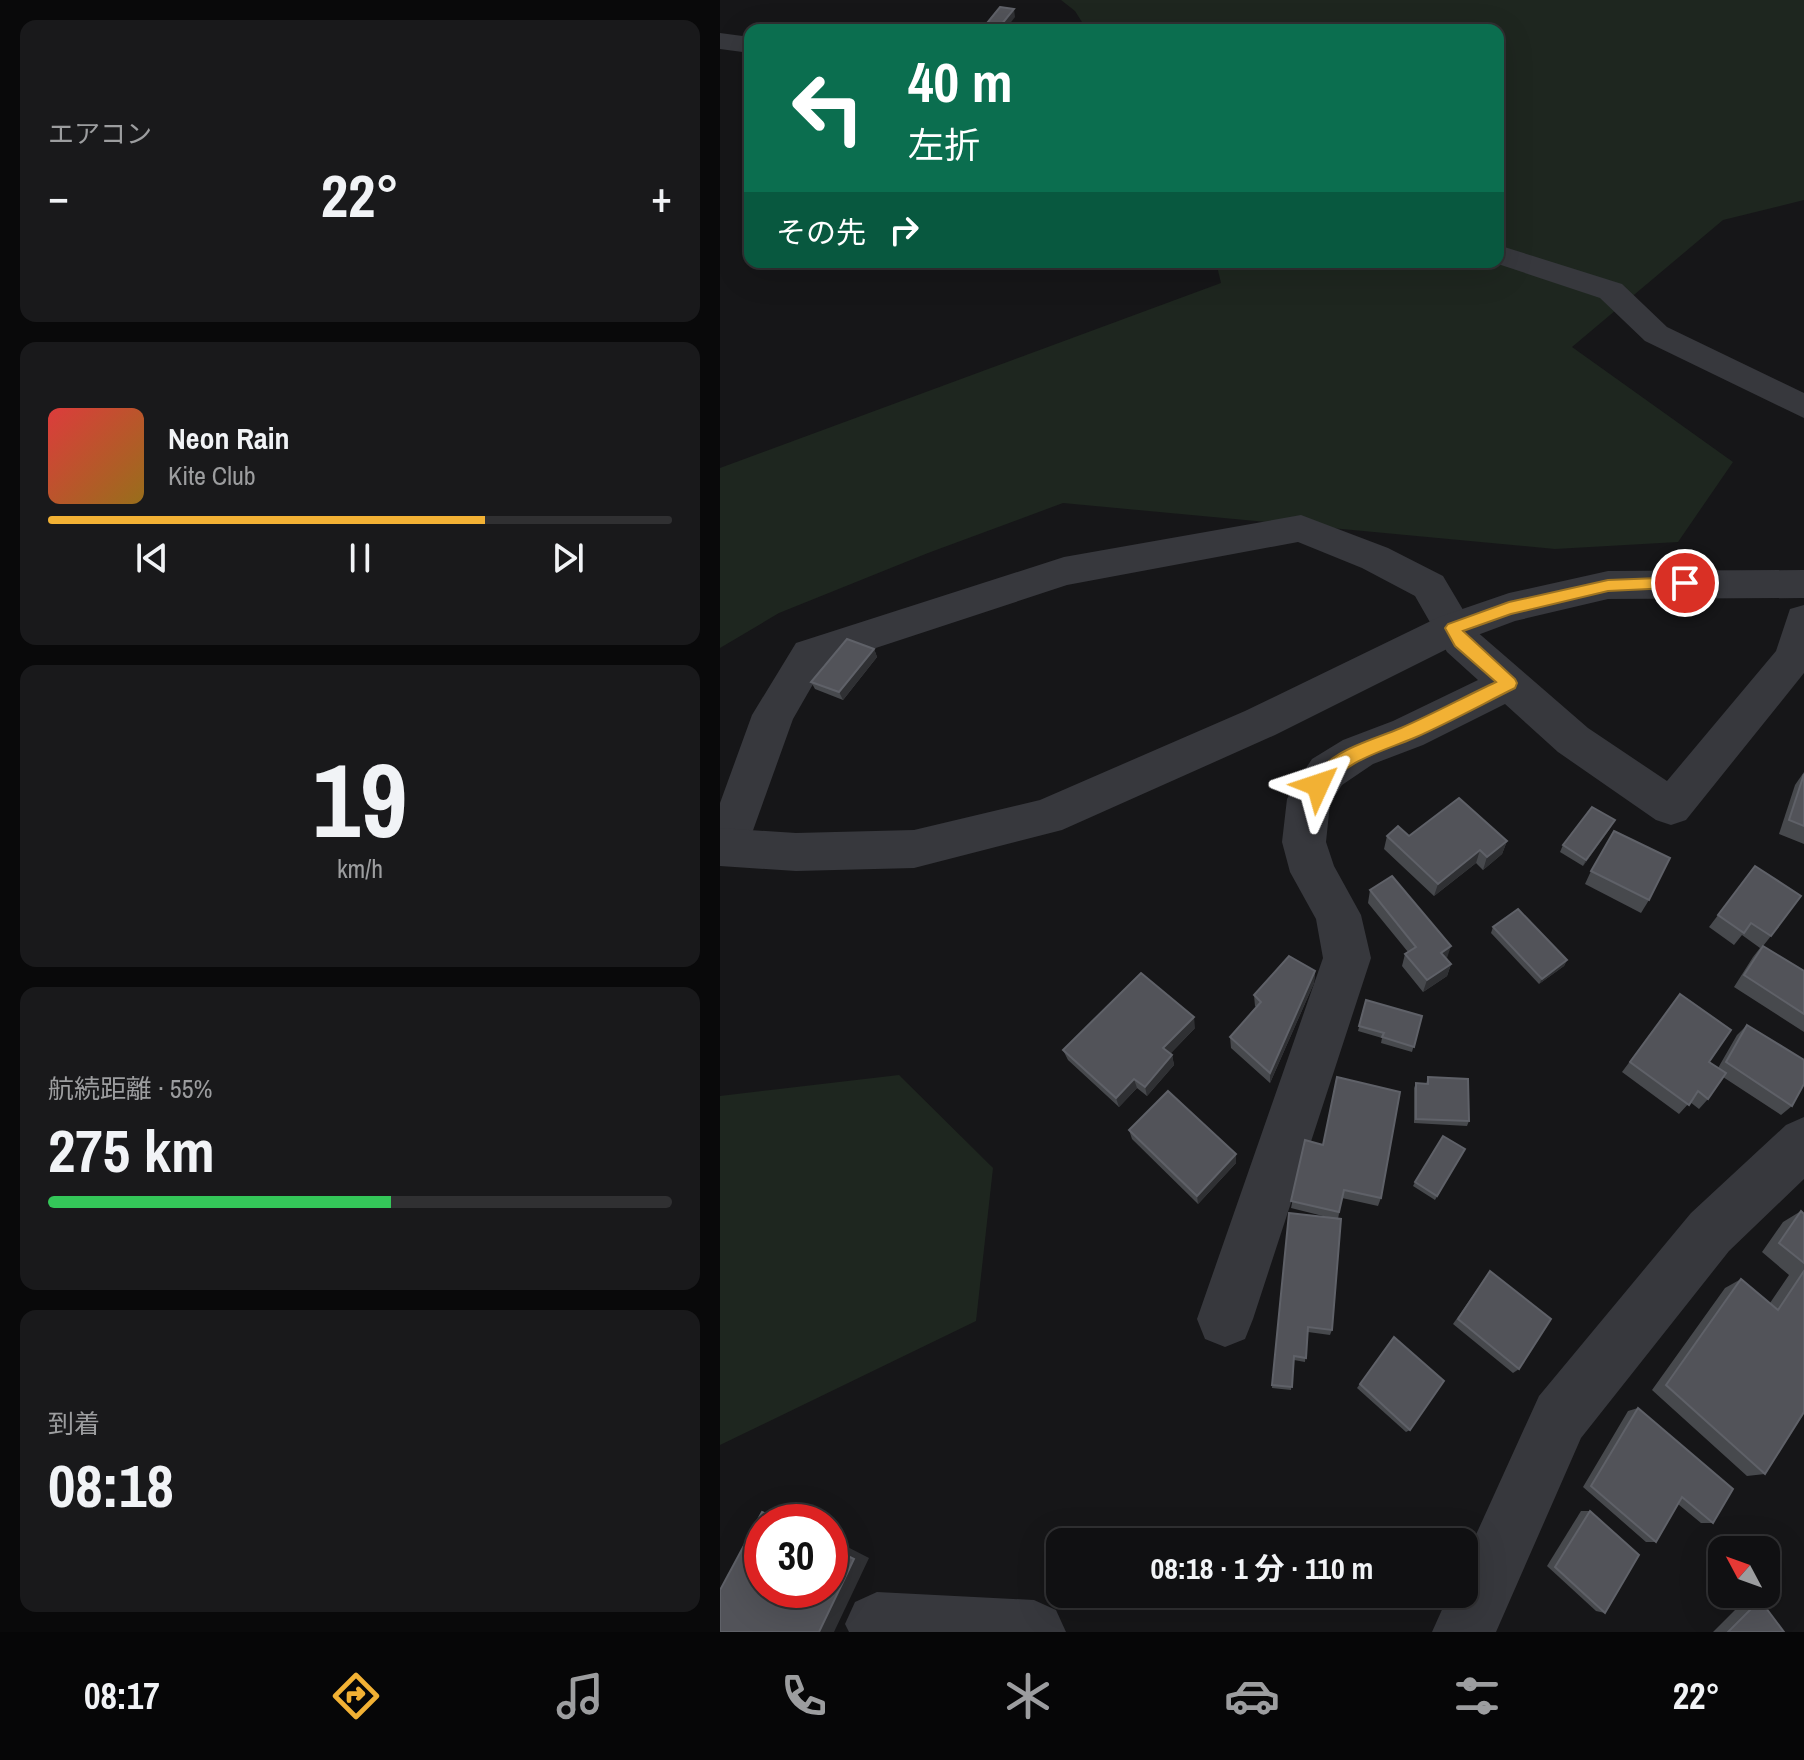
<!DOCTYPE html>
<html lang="ja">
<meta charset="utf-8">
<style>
:root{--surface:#101012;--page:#19191b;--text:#f1f3f6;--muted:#9c9d9f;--line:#303032;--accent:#f2b134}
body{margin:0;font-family:"Archivo Narrow","Noto Sans JP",sans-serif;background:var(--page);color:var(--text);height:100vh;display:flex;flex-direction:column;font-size:30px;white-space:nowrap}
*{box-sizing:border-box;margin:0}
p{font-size:26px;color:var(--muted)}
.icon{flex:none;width:44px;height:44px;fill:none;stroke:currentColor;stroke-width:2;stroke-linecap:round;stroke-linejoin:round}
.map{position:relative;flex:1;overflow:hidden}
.sheet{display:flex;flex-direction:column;gap:20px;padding:20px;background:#09090a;width:720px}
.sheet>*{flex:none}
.top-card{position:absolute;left:24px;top:24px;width:760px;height:244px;border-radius:16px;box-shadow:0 8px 32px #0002,0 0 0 2px var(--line);background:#0b6e4f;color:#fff;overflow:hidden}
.needle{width:52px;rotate:311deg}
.buttons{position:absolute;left:988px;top:1536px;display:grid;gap:16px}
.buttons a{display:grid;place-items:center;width:72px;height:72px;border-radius:16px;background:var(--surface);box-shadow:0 8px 32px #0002,0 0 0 2px var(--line);font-size:40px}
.speed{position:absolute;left:24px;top:1504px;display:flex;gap:16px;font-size:40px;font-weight:700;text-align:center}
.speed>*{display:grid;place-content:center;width:104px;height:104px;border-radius:50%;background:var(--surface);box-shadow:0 8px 32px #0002,0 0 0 2px var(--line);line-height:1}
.speed .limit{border:12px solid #d22;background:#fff;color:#111}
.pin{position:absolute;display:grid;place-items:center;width:68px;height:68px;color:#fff;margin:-34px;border:4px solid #fff;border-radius:50%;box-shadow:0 2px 8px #0007}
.me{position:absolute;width:88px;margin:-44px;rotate:48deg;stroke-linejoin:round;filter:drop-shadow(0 0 6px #0008)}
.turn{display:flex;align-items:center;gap:28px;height:168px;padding:0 32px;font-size:36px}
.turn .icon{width:104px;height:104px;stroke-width:2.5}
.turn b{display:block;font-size:56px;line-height:68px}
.then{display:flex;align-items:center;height:76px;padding:0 32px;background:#0003;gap:16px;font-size:30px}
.big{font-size:60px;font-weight:700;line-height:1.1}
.sheet .tile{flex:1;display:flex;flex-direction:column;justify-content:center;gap:12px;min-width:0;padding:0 28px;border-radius:16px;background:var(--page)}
.sheet .dial{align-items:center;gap:0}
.dial b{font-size:104px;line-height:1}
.song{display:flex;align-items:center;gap:24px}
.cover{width:96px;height:96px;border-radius:12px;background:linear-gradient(135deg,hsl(0 70% 55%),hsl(40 70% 35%))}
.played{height:8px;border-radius:4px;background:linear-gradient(90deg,var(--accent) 70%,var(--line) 70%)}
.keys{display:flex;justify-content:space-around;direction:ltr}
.heat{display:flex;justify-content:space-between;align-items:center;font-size:44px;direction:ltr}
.charge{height:12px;border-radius:6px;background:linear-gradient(90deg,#34c759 55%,var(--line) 0)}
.trip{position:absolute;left:326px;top:1528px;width:432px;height:80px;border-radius:16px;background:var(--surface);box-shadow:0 8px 32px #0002,0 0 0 2px var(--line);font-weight:700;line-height:80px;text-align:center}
.tab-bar{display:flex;height:128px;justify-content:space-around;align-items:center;background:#060607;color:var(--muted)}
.tab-bar .icon{width:56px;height:56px}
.tab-bar .on{color:var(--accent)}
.tab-bar b{font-size:36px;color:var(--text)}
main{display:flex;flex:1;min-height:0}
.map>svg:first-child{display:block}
</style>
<main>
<section class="sheet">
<div class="tile"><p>エアコン</p>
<div class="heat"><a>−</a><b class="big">22°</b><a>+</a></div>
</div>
<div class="tile">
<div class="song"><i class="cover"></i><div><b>Neon Rain</b><p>Kite Club</p></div></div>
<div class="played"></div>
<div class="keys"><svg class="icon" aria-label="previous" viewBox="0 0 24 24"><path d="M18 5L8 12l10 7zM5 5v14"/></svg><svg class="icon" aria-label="pause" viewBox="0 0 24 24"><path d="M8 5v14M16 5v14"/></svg><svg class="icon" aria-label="next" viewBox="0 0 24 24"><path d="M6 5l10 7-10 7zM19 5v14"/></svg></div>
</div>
<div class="tile dial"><b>19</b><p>km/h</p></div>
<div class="tile"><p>航続距離 · 55%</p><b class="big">275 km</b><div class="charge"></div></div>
<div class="tile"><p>到着</p><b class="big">08:18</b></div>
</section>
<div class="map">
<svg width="1084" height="1632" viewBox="0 0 1084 1632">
<rect width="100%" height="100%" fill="#161618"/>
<g fill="#1e261f">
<polygon points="341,0 1084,0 1084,200 1003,220 852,347 1013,462 958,542 835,549 343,503 208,553 59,613 0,648 0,468 501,283 496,262 778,262 778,30 367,30 355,11"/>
<polygon points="179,1075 273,1168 256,1321 0,1445 0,1096"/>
</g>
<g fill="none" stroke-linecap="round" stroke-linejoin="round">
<g fill="#37383d" fill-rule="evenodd">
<polygon points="0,33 30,37 30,53 0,49"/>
<polygon points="778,245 902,284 947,327 1084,393 1084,418 925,341 880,298 772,262 778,262"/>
<polygon points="581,515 668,548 723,576 755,630 868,728 947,781 1056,651 1070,609 1084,605 1084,673 966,820 951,825 936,820 838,752 785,704 703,745 653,764 622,785 610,803 606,842 614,866 641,915 651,958 533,1319 525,1339 505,1347 485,1339 477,1319 603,958 596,919 570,872 562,842 567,799 574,786 592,759 623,740 673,721 758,680 727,652 695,596 642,568 578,542 347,585 104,665 73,719 22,861 6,866 0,864 0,803 32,715 76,643 344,557"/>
<polygon points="1084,1117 1084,1179 1009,1251 861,1438 776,1632 712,1632 729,1594 744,1594 744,1561 819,1396 971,1213 1066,1125"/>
<polygon points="157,1592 314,1600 336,1610 346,1632 129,1632 125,1624 135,1602"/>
</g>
<polygon fill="#37383d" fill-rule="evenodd" points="1084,570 1084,598 888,599 795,621 747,639 555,735 342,830 194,868 76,871 0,866 0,828 76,833 194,830 320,800 525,711 719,617 789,593 888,571"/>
</g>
<g fill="#47494d">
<polygon points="154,649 157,657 123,700 95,689 91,682"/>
<polygon points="1084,772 1084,844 1059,834 1075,785"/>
<polygon points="891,827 863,866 840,852 843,845"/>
<polygon points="667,836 689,836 787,841 782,854 763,870 756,863 714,896 664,849"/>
<polygon points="1035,866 1051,936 1043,946 1084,971 1084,1032 1014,987 1033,957 1040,948 1022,935 1014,945 989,927"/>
<polygon points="871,871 929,900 921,913 865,884"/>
<polygon points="650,890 727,958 731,964 727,976 703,992 682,966 685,954 688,952 648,903"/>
<polygon points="773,927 847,960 844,966 819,984 771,933"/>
<polygon points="595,971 594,983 550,1083 511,1048 510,1037 536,1007 535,1006 534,995"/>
<polygon points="960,994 989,1062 998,1068 1017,1035 1027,1025 1072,1106 1061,1115 1003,1077 988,1099 979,1109 970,1102 959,1114 902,1072"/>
<polygon points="646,1000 702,1016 692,1052 661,1043 662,1038 638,1031"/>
<polygon points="475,1028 450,1054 452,1055 454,1065 427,1096 417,1088 399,1107 348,1060 343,1050"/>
<polygon points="708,1077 749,1121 747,1126 694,1123 694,1088 696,1083 706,1084"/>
<polygon points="409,1130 516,1154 516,1163 478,1204 412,1139"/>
<polygon points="585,1140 661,1198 658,1206 622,1198 618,1219 612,1330 610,1335 588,1332 585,1362 574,1360 571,1390 552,1388 569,1213 611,1218 571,1208"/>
<polygon points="745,1149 715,1200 693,1186 695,1182"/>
<polygon points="1081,1211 1084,1214 1084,1412 1045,1474 1027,1476 932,1390 1005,1288 1021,1279 1050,1303 1069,1275 1042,1252 1063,1222"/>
<polygon points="770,1271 799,1369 793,1373 733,1324"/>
<polygon points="674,1337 690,1430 686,1432 637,1388"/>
<polygon points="918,1408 993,1523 981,1523 958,1504 936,1542 926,1542 863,1487 908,1411"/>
<polygon points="861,1511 870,1511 885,1613 876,1611 827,1566"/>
<polygon points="1027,1598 1040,1600 1064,1632 993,1632"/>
</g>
<g fill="#2f3033">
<polygon points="294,9 295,17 285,30 277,30"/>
<polygon points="154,649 157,657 123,700 119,692"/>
<polygon points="895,820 891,827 863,866 866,860"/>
<polygon points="787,841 782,854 763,870 767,857"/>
<polygon points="760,850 756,863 714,896 718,884"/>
<polygon points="731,946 727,958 718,965 721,953"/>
<polygon points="847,960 844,966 819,984 822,979"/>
<polygon points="731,964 727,976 703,992 707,980"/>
<polygon points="595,971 594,983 550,1083 550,1073"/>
<polygon points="474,1017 475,1028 445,1059 443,1048"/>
<polygon points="452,1055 454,1065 427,1096 425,1087"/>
<polygon points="414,1079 417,1088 399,1107 396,1098"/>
<polygon points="516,1154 516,1163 478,1204 477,1196"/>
<polygon points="42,1512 61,1513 79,1522 61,1522"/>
<polygon points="110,1538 149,1558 114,1632 99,1632 110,1547"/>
</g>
<g fill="#525359" stroke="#5f6168" stroke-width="2">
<polygon points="280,7 294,9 277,30 263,28"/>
<polygon points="127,639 154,649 119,692 91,682"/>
<polygon points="1084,774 1084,826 1069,820"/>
<polygon points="739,798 787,841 767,857 760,850 718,884 667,836 678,826 689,836"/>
<polygon points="872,807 895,820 866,860 843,845"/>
<polygon points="894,831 950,858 929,900 871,871"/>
<polygon points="1035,866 1081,896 1051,936 1031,923 1024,933 998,915"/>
<polygon points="672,876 731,946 721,953 731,964 707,980 685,954 696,947 650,890"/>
<polygon points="798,909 847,960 822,979 773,927"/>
<polygon points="1043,946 1084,971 1084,1014 1024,975"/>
<polygon points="569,956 595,971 550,1073 510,1037 541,1002 534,995"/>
<polygon points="421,973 474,1017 443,1048 452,1055 425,1087 414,1079 396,1098 343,1050"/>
<polygon points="960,994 1011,1030 989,1062 1006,1073 988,1099 978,1091 969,1105 910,1062"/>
<polygon points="646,1000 702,1016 694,1047 662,1037 664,1033 639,1026"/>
<polygon points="1027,1025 1084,1060 1084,1084 1072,1106 1006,1062"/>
<polygon points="617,1077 680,1092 661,1198 624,1190 619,1212 571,1201 585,1140 603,1145"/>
<polygon points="708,1077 748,1079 749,1121 696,1119 696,1083 708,1084"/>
<polygon points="448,1091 516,1154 477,1196 409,1130"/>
<polygon points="723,1136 745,1149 717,1196 695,1182"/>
<polygon points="1081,1211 1084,1214 1084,1263 1059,1243"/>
<polygon points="569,1213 621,1219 612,1330 588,1327 586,1358 574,1356 572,1387 552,1385"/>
<polygon points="770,1271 831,1319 799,1369 738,1319"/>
<polygon points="1084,1271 1084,1412 1045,1474 946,1385 1021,1279 1058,1310"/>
<polygon points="674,1337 724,1381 690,1430 640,1384"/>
<polygon points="918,1408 1013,1489 993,1523 962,1497 936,1542 871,1486"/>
<polygon points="870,1511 919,1555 885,1613 835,1567"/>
<polygon points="42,1512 61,1522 42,1522 42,1590 110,1590 110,1547 134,1559 99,1632 0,1632 0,1590"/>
<polygon points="1040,1600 1064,1632 1008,1632"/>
</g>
<path fill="#f2b134" stroke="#9d7322" stroke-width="2" d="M965,577L973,583L970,587L888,591L791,614L743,631L795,679L797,683L795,688C761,705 728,723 694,738C661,752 625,760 604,791H592L589,785C607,750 648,742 681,728C713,714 744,697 776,682L735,646L725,628L728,624L789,602L888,580Z"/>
</svg>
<div class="buttons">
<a><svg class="needle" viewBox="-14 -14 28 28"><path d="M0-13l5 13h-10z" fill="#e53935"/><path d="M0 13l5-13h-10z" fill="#9c9d9f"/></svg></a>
</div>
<div class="speed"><div class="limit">30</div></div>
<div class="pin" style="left:965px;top:583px;background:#d93025"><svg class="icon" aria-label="arrive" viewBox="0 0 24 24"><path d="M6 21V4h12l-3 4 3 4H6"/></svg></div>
<svg class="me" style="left:598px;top:785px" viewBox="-20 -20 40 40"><path d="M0-17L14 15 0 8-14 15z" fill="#f2b134" stroke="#fff" stroke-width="4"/></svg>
<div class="trip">08:18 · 1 分 · 110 m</div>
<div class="top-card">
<div class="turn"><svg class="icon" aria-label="left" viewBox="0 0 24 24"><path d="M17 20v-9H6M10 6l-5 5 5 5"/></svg><div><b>40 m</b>左折</div></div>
<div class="then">その先<svg class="icon" aria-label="right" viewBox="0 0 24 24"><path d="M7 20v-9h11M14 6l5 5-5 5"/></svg></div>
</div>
</div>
</main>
<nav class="tab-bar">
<b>08:17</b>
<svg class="icon on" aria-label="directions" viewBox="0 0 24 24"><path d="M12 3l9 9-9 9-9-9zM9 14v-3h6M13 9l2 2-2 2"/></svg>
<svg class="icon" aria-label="music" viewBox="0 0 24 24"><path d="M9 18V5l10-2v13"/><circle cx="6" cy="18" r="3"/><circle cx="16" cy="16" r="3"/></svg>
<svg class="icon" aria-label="phone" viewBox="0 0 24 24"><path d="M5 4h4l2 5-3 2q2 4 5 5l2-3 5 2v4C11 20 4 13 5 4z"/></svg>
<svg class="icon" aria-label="climate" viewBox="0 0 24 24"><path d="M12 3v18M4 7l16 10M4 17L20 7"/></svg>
<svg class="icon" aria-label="car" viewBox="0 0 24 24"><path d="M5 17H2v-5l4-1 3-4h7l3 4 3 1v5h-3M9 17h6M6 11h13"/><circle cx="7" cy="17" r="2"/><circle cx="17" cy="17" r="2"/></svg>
<svg class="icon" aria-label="filters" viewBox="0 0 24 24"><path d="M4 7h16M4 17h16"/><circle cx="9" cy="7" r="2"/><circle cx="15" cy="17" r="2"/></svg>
<b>22°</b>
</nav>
